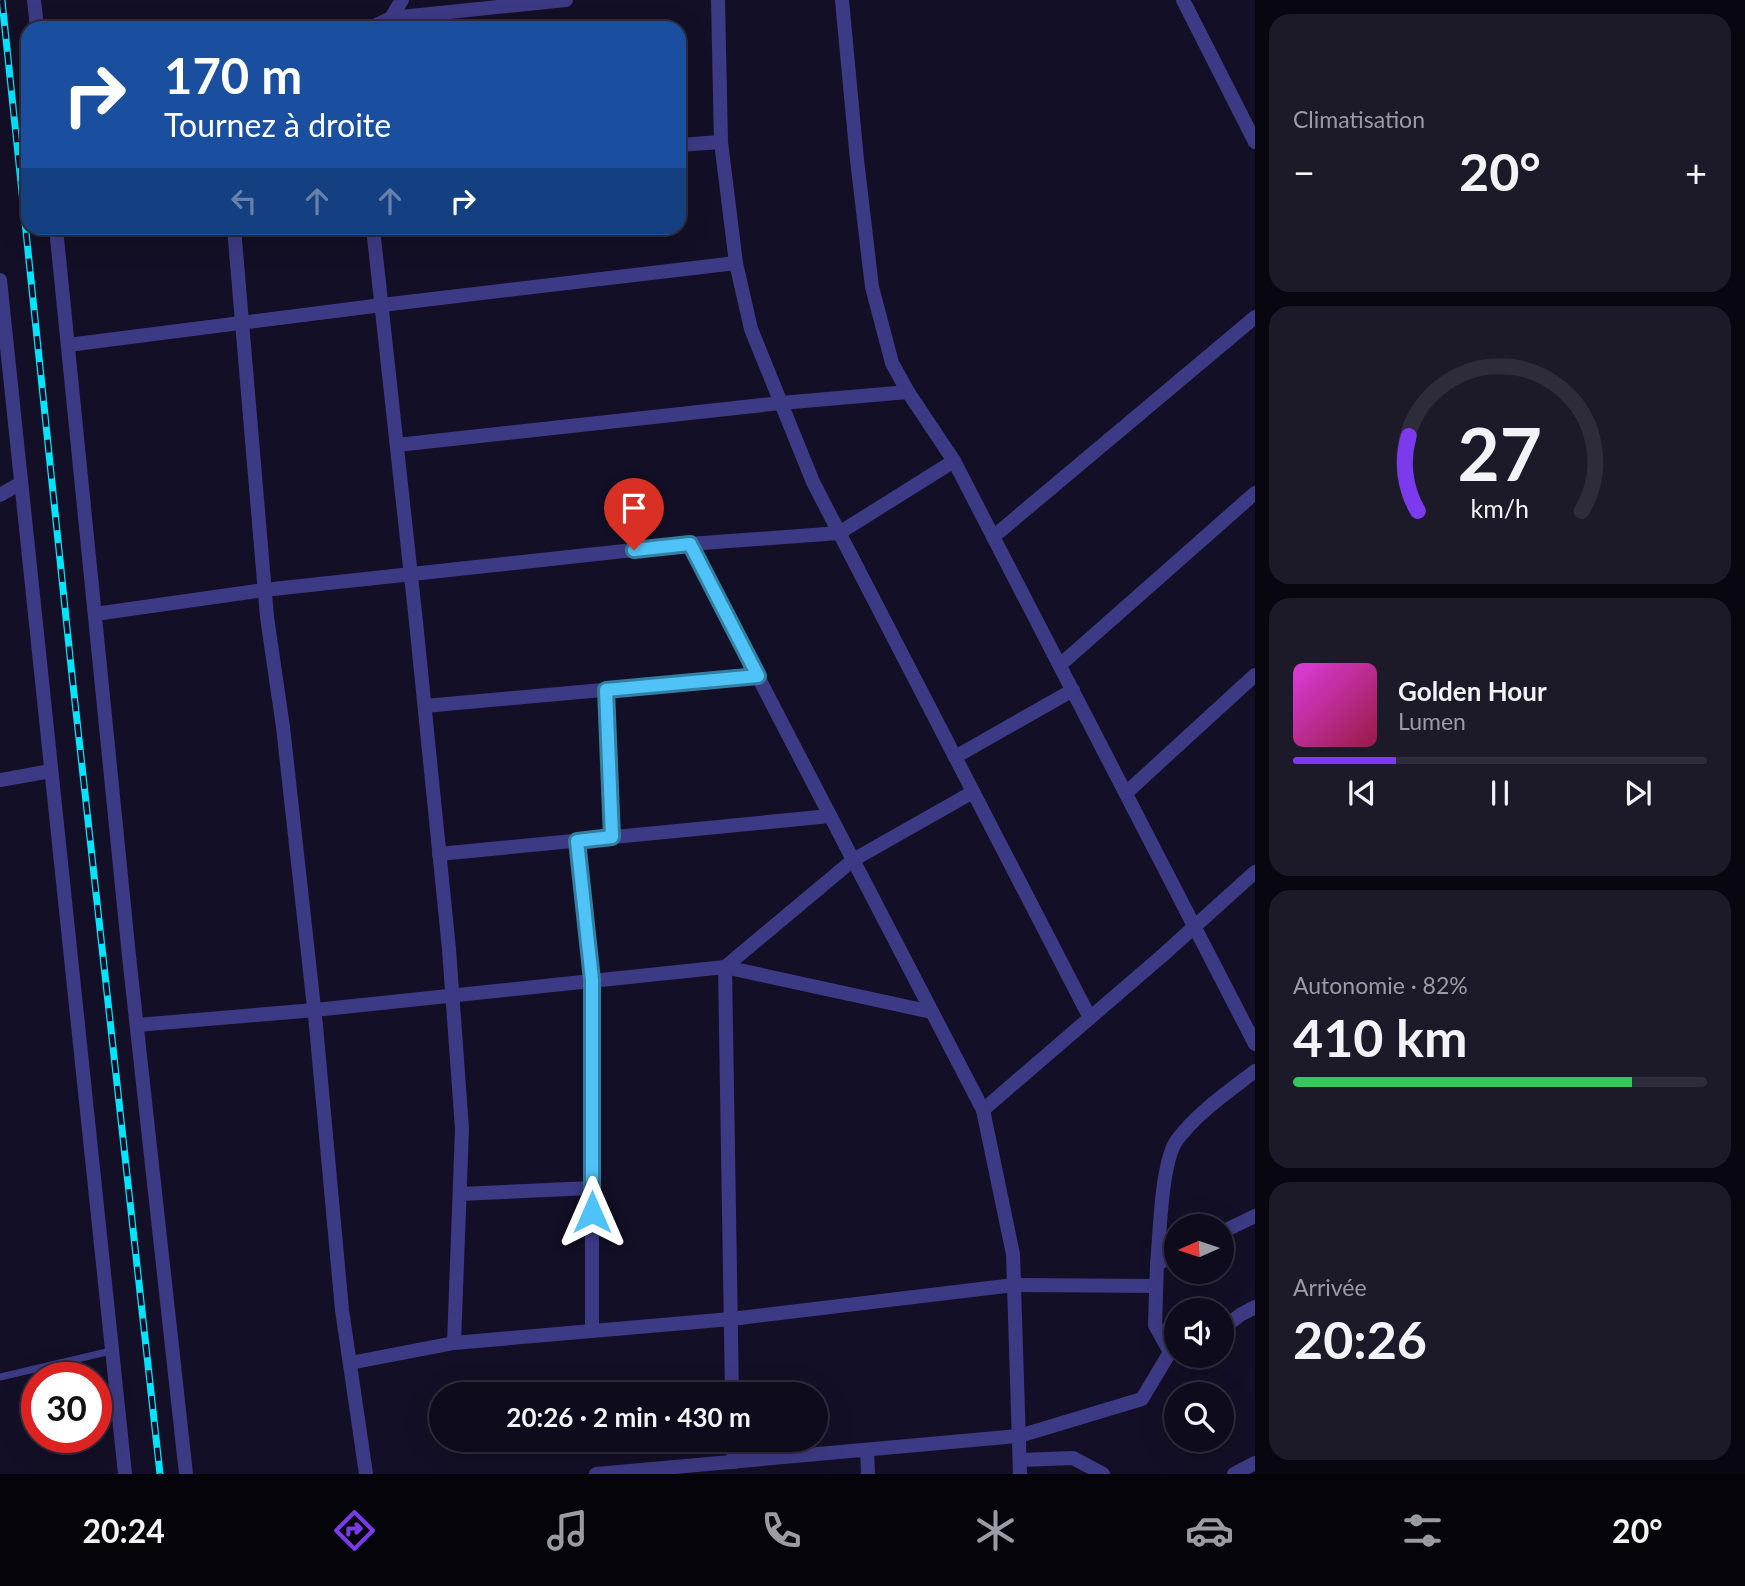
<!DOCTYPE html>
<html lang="fr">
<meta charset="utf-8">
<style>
:root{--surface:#0e0b1c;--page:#1c1929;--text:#f1f3f6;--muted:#9b9ba3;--line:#2e2b3b;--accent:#7c3aed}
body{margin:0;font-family:Lato,sans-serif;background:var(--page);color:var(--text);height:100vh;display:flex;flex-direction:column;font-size:26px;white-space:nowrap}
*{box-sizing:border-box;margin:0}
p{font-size:23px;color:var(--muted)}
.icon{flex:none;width:38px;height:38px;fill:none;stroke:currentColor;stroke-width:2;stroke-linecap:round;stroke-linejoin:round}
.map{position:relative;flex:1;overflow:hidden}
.panel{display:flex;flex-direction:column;gap:14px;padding:14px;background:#08060f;width:490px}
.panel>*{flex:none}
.banner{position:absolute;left:21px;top:21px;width:665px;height:214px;border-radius:21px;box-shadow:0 7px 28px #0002,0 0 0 2px var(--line);background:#1a4fa0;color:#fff;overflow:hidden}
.needle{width:46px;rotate:267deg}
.buttons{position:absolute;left:1164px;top:1214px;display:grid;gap:14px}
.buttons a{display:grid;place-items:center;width:70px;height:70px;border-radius:50%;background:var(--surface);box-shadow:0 7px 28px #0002,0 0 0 2px var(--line);font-size:35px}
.speed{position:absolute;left:21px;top:1362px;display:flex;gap:14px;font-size:35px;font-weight:700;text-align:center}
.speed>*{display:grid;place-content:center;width:91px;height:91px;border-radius:50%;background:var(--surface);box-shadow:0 7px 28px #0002,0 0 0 2px var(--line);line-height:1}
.speed .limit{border:10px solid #d22;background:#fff;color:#111}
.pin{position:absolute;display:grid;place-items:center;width:60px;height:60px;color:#fff;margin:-72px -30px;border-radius:50% 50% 50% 0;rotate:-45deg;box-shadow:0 0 7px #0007}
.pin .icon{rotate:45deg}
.me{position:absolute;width:77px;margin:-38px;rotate:0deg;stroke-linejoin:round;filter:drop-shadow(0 0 5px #0008)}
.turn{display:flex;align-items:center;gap:24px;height:147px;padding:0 28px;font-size:32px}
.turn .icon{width:91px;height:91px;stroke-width:2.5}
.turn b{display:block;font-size:49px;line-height:60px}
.lanes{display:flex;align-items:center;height:66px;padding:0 28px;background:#0003;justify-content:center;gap:35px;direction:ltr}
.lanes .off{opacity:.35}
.big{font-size:52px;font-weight:700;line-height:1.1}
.panel .widget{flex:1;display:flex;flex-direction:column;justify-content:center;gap:10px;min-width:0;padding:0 24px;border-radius:21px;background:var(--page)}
.panel .dial{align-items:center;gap:0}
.dial svg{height:182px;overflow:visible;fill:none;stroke:var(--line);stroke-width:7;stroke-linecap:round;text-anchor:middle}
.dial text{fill:var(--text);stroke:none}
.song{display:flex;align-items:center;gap:21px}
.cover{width:84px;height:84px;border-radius:10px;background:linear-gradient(135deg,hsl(300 70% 55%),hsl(340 70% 35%))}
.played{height:7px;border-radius:4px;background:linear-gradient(90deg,var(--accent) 25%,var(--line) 25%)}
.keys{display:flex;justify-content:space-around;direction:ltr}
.heat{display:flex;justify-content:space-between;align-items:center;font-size:38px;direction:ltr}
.charge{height:10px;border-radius:5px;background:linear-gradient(90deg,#34c759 82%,var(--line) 0)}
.trip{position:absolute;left:429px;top:1382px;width:399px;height:70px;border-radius:35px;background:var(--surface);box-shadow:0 7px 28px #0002,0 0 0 2px var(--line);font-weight:700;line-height:70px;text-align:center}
.menu{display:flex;height:112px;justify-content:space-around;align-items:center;background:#06040b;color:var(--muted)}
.menu .icon{width:49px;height:49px}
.menu .active{color:var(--accent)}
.menu b{font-size:32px;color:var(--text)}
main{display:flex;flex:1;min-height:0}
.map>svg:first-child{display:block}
</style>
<main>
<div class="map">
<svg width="1255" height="1474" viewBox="0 0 1255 1474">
<rect width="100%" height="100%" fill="#130f26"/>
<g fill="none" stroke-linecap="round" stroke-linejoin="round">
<polyline stroke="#3d3a85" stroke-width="7" points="0,1377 111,1351"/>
<g stroke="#3d3a85" stroke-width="14">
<polyline points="34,0 37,28"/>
<polyline points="718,0 721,142 736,263 751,329 813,482 1090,1018"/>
<polyline points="842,0 857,160 872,287 892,363 908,392 954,461 1255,1044"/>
<polyline points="1183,0 1255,142"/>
<polyline points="391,18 566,0"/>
<polyline points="370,28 391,18 402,0"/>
<polyline points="679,145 721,142"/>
<polyline points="56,228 129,956 186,1474"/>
<polyline points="234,228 267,617 283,727 316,1026 342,1310 366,1474"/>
<polyline points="0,280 125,1474"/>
<polyline points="68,345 382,305 736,263"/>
<polyline points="397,445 781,403 908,392"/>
<polyline points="0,495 21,483"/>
<polyline points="993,537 1255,317"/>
<polyline points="689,544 983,1110"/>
<polyline points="95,614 264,590 689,544 839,533 954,461"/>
<polyline points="1060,665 1255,493"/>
<polyline points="605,690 612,837"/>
<polyline points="425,706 758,676"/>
<polyline points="955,757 1073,690"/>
<polyline points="0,780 51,771"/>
<polyline points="1126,793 1255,675"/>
<polyline points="577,841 592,980 592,1331"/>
<polyline points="439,854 830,816"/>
<polyline points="137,1025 315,1010 725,967 932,1012"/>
<polyline points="460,1194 592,1188"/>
<polyline points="1222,1232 1255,1216"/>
<path d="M1157,1264C1160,1234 1161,1162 1177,1140C1198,1112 1228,1092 1255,1071"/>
<polyline points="1222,1329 1240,1315 1255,1307"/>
<polyline points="454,1343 731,1319 1014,1285 1156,1286"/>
<polyline points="1170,1352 1155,1325 1157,1264 1176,1254"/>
<polyline points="350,1363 454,1343 462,1129 449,949 416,622 373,228"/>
<polyline points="732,1395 725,967 853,860 973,792"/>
<polyline points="733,1440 734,1462"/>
<polyline points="867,1450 868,1474"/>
<polyline points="1020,1460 1073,1458 1103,1474"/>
<polyline points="596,1474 1019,1436 1142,1399 1170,1352 1176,1350"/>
<polyline points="1020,1474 1013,1254 983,1110 1163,955 1255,872"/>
<polyline points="1234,1474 1255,1463"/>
</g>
<g stroke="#00e5ff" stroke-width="7">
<polyline id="rail" points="2,0 71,666 160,1474"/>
</g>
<use href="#rail" stroke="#130f26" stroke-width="4.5" stroke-dasharray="13" stroke-linecap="butt"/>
</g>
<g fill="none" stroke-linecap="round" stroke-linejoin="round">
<g stroke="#337fa1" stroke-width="18">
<polyline id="route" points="592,1212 592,980 577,841 612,837 606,690 758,676 690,544 634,550"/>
</g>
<use href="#route" stroke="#4fc3f7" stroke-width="12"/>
</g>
</svg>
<div class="buttons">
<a><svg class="needle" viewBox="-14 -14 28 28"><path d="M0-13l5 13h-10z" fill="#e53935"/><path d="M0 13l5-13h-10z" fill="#9b9ba3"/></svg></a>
<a><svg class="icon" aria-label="sound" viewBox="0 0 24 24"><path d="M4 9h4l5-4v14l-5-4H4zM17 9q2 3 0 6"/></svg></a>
<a><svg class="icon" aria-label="search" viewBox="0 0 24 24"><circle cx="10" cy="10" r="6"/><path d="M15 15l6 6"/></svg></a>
</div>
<div class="speed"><div class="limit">30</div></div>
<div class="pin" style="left:634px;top:550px;background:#d93025"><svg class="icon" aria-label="arrive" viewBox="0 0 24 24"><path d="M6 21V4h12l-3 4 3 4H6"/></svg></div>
<svg class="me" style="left:592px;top:1212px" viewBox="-20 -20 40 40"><path d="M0-17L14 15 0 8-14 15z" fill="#4fc3f7" stroke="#fff" stroke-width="4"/></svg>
<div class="trip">20:26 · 2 min · 430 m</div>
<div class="banner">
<div class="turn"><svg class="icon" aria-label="right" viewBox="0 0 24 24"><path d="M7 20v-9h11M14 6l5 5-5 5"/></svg><div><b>170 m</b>Tournez à droite</div></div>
<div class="lanes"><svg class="icon off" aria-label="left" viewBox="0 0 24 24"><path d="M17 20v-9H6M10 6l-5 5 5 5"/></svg><svg class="icon off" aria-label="ahead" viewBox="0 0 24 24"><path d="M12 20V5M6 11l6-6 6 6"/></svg><svg class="icon off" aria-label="ahead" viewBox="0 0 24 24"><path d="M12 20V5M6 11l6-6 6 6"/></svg><svg class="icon" aria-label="right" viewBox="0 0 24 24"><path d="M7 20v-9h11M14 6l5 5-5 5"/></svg></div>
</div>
</div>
<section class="panel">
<div class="widget"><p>Climatisation</p>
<div class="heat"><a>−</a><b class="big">20°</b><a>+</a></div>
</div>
<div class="widget dial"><svg viewBox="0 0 100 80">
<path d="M14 69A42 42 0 1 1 86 69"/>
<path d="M14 69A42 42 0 0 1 10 36" stroke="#7c3aed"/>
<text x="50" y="56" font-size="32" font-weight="700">27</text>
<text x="50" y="72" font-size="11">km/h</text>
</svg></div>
<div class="widget">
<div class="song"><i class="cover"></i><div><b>Golden Hour</b><p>Lumen</p></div></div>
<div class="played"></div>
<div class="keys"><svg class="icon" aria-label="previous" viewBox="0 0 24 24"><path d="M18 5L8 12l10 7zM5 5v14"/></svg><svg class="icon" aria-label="pause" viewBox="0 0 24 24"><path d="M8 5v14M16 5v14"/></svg><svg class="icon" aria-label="next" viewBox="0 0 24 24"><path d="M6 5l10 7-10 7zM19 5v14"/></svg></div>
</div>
<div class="widget"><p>Autonomie · 82%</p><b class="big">410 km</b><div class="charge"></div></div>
<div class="widget"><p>Arrivée</p><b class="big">20:26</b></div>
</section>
</main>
<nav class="menu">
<b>20:24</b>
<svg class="icon active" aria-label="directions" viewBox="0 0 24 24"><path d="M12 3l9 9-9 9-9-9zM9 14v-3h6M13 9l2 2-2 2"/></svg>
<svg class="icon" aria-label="music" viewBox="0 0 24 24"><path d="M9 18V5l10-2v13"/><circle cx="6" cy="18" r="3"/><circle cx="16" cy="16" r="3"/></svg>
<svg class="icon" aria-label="phone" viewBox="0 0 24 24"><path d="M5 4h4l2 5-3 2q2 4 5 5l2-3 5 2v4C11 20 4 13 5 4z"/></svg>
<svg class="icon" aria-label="climate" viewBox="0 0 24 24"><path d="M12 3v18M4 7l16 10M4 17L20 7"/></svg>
<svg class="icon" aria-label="car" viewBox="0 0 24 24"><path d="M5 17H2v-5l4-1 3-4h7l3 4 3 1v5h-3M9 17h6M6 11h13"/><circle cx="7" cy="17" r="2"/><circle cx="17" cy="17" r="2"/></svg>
<svg class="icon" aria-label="filters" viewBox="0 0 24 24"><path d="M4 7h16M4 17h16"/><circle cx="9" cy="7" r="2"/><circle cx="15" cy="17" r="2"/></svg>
<b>20°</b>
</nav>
